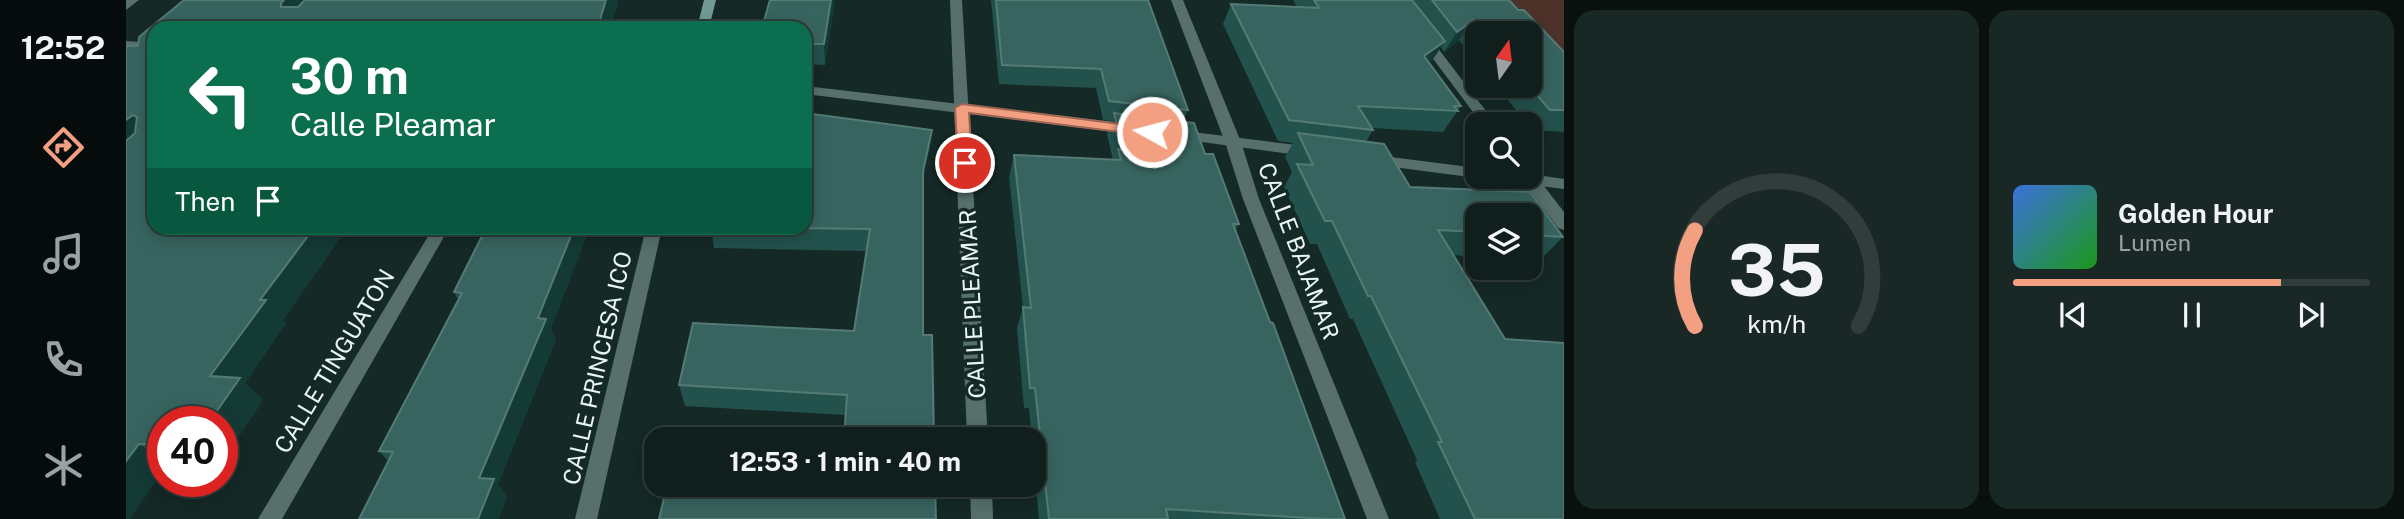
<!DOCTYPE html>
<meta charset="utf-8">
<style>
:root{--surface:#101f1c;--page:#192725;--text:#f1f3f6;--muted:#9ca2a3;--line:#303d3b;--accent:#f39f82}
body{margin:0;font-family:"Public Sans",sans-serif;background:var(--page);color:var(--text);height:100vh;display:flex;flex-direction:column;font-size:26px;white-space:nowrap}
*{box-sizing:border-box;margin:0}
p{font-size:23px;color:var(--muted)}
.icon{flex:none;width:38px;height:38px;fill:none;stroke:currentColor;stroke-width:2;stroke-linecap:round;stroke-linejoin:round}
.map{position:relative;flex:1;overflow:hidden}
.sheet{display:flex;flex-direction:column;gap:10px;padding:10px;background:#09110f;width:840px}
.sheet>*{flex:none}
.guide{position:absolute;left:21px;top:21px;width:665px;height:214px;border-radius:21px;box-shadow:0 4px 18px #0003,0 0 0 2px var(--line);background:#0b6e4f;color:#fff;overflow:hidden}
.needle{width:46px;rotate:14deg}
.tools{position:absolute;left:1339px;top:21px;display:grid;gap:14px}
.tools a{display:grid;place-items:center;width:77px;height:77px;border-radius:14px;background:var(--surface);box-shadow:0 4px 18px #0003,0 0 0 2px var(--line);font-size:35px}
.speed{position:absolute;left:21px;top:406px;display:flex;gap:14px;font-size:35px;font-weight:700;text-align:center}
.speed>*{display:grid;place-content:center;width:91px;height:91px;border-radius:50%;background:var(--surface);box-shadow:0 4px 18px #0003,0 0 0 2px var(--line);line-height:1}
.speed .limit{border:10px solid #d22;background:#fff;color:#111}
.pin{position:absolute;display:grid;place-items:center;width:60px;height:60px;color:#fff;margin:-30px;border:4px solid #fff;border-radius:50%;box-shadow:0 2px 7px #0007}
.me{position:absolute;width:77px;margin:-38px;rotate:277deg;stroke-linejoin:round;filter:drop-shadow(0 0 5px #0008)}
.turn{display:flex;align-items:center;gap:24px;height:147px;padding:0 28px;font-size:32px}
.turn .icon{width:91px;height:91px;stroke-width:2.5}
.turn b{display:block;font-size:49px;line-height:60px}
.then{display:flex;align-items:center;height:66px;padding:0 28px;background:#0003;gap:14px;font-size:26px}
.sheet .card{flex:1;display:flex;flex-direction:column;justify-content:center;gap:10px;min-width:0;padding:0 24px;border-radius:21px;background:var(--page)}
.sheet .dial{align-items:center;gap:0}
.dial svg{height:182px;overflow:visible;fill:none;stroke:var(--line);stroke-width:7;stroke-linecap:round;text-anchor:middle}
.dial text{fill:var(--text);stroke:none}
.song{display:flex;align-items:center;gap:21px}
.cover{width:84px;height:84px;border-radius:10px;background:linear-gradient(135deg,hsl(220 70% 55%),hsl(120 70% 35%))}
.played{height:7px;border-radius:4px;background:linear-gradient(90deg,var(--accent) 75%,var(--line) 75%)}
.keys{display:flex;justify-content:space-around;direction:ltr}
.sheet .tiles{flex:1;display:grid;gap:10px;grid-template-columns:repeat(2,1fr)}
.trip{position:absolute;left:518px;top:427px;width:402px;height:70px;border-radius:21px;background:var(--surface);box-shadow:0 4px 18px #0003,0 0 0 2px var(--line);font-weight:700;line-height:70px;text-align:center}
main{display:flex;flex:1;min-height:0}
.tabs{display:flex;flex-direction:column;width:126px;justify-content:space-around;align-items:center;background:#060c0b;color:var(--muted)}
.tabs .icon{width:49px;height:49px}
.tabs .on{color:var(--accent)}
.tabs b{font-size:32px;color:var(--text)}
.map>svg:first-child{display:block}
</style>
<main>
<nav class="tabs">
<b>12:52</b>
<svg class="icon on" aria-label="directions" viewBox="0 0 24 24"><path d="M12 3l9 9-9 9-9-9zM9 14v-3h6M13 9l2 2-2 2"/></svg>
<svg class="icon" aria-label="music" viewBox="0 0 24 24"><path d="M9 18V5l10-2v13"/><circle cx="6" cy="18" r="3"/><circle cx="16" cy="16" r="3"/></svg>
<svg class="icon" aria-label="phone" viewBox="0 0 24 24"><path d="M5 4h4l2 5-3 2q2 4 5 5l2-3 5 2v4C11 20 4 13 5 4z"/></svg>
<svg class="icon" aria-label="climate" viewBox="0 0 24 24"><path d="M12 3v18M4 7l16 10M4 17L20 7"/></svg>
</nav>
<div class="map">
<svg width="1438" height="519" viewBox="0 0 1438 519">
<rect width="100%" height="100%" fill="#152926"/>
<polygon fill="#4d3229" points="1367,0 1438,0 1438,78 1404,33"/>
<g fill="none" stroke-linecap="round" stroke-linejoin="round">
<g fill="#57706c" fill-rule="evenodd">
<polygon points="0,0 13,0 0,10"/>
<polygon points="824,0 836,0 862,439 841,439"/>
<polygon points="1045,0 1057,0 1115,142 1133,199 1263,519 1241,519 1117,199 1099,142"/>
<polygon points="1263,0 1275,0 1370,124 1356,124"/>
<polygon points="1404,172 1408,173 1438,212 1438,230 1432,228 1394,177 1404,177"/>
<polygon points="307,228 323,228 156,519 132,519"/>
<polygon points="844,485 866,485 867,519 845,519"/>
</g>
<g fill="#57706c" fill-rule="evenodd">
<polygon points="0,41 28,43 28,51 0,49"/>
<polygon points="679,86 1006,124 1013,129 1006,134 679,94"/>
<polygon points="1051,130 1186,147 1194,152 1186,157 1046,138 1044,135"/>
<polygon points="1249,155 1351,168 1351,177 1356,177 1351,178 1244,164 1241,160 1244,156"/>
<polygon points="1404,174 1438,179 1438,189 1383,182 1375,177 1404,177"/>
<polygon points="520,228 536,228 471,519 449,519"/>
</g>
<polygon fill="#739b95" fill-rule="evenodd" points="578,0 590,0 583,28 571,28"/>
</g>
<g fill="#23524d">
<polygon points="58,0 492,0 492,3 484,28 28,28 28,228 221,228 157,320 160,323 119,383 137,400 96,462 96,422 37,422 37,471 3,519 0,519 0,47 2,46 12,46 13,37"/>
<polygon points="644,0 709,0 699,65 679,64 679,28"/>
<polygon points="865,0 1022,0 1062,110 1057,121 1079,154 1113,224 1109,231 1219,519 913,519 908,467 908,439 906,439 903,408 898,408 891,328 897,307 883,177 888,155 987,160 981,134 985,121 977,120 970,88 873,84"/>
<polygon points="1167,0 1383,0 1438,52 1438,132 1406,130 1404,127 1404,124 1402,124 1370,86 1404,86 1404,33 1351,33 1351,62 1333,40 1318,52 1315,47 1303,63 1335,106 1317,132 1246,128 1247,130 1240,142 1284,187 1351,215 1351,257 1327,255 1438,519 1314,519 1289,462 1291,460 1227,319 1224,319 1191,244 1184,244 1158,187 1166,172 1159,157 1167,143 1152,141 1097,24 1105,4 1171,7"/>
<polygon points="806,130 803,152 719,415 559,406 553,385 728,331 740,251 588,248 585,228 679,228"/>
<polygon points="360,228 425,329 430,339 372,484 381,497 262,461 253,451 332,300 328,292"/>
<polygon points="1404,235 1437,237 1414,260 1404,260"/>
</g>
<g fill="#143a36">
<polygon points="158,0 194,0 168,26 155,7 155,3"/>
<polygon points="480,0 492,0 492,3 484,28 472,28 472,26"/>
<polygon points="705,0 709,0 699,65 698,44"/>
<polygon points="1347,20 1333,40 1318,52 1331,32"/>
<polygon points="1319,41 1306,61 1285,77 1298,56"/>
<polygon points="7,115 27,139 0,160 0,120"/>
<polygon points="806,130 803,152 795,194 797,171"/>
<polygon points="188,228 221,228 157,320 160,323 119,383 137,400 96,462 96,422 83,422 84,376 134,300"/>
<polygon points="448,228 464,228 425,329 430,339 372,484 381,497 373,519 352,519 353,478 412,318"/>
<polygon points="13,444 37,461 37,471 3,519 0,519 0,461"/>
</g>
<g fill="#38645f" stroke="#547b76" stroke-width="2">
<polygon points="58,0 158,0 155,3 155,7 172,7 179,0 480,0 472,26 332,28 28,28 28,228 188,228 134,300 140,300 84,376 114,378 83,422 37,422 37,445 13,444 0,461 0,141 9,133 11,117 7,115 0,120 0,47 2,46 12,46 13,37"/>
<polygon points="644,0 705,0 698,44 679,44 679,28 636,28"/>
<polygon points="870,0 1022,0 1062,110 983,101 975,69 876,65"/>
<polygon points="1188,0 1286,0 1319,41 1298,56 1335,106 1328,106 1332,111 1232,106 1247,130 1163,120 1105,4 1193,8"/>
<polygon points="1306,0 1383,0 1392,10 1398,10 1438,52 1438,110 1424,110 1403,86 1404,33 1358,33 1347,20 1331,32"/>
<polygon points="679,113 806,130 797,171 797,335 806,335 808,439 718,439 721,395 553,385 567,323 728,331 744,229 667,228 679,228"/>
<polygon points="988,113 1068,123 1079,154 1087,154 1113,224 1107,224 1144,322 1147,323 1219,519 1199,519 1040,509 1042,519 923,519 909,388 904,388 897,307 905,308 888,155 995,160 992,149 997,150"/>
<polygon points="1172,133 1258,144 1284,187 1404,192 1437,237 1404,235 1404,215 1351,215 1351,232 1312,230 1379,339 1438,343 1438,519 1349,519 1312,442 1316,442 1245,296 1242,296 1206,221 1199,221 1171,164 1187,165"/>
<polygon points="360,228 448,228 412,318 420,319 353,478 368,479 352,519 233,519 267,452 253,451 336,293 328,292"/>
<polygon points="541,485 604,485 714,492 714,485 809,485 810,519 533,519"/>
</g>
<polygon fill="#f39f82" stroke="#9e6754" stroke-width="2" points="836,104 1026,128 1032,132 1026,136 843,113 846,163 839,168 832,163 829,108"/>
<g text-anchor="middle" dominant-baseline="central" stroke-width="7" stroke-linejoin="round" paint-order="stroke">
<g font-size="23" fill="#e9f6f4" stroke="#152926">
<text transform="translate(1173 251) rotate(69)">CALLE BAJAMAR</text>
<text transform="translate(846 304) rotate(-93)">CALLE PLEAMAR</text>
<text transform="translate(208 361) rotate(-59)">CALLE TINGUATON</text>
<text transform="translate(471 368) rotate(-77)">CALLE PRINCESA ICO</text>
</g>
</g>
</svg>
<div class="tools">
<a><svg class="needle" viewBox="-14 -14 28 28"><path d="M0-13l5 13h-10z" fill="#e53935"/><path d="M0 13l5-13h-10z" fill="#9ca2a3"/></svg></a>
<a><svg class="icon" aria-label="search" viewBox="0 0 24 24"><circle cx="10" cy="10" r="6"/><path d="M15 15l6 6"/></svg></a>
<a><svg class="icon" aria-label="layers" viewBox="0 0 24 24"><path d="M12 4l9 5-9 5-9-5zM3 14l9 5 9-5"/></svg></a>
</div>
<div class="speed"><div class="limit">40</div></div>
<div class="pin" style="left:839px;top:163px;background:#d93025"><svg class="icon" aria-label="arrive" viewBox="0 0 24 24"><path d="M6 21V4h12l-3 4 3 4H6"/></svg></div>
<svg class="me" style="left:1026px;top:132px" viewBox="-20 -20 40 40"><circle r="17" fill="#f39f82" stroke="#fff" stroke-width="3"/><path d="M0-11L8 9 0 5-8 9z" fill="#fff"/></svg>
<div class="trip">12:53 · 1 min · 40 m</div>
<div class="guide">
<div class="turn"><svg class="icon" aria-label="left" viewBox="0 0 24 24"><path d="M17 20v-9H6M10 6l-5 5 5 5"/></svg><div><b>30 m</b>Calle Pleamar</div></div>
<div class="then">Then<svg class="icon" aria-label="arrive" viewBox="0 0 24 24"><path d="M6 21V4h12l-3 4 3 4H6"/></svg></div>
</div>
</div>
<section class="sheet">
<div class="tiles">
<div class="card dial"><svg viewBox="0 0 100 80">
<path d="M14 69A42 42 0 1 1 86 69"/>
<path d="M14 69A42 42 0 0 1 14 27" stroke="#f39f82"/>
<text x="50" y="56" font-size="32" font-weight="700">35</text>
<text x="50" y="72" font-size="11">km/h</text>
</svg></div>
<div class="card">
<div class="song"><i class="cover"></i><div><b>Golden Hour</b><p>Lumen</p></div></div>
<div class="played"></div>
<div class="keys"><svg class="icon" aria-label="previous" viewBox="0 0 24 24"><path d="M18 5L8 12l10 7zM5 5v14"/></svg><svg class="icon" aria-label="pause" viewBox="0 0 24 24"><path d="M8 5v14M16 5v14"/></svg><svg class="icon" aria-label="next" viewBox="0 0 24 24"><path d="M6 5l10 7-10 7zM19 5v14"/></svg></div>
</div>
</div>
</section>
</main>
